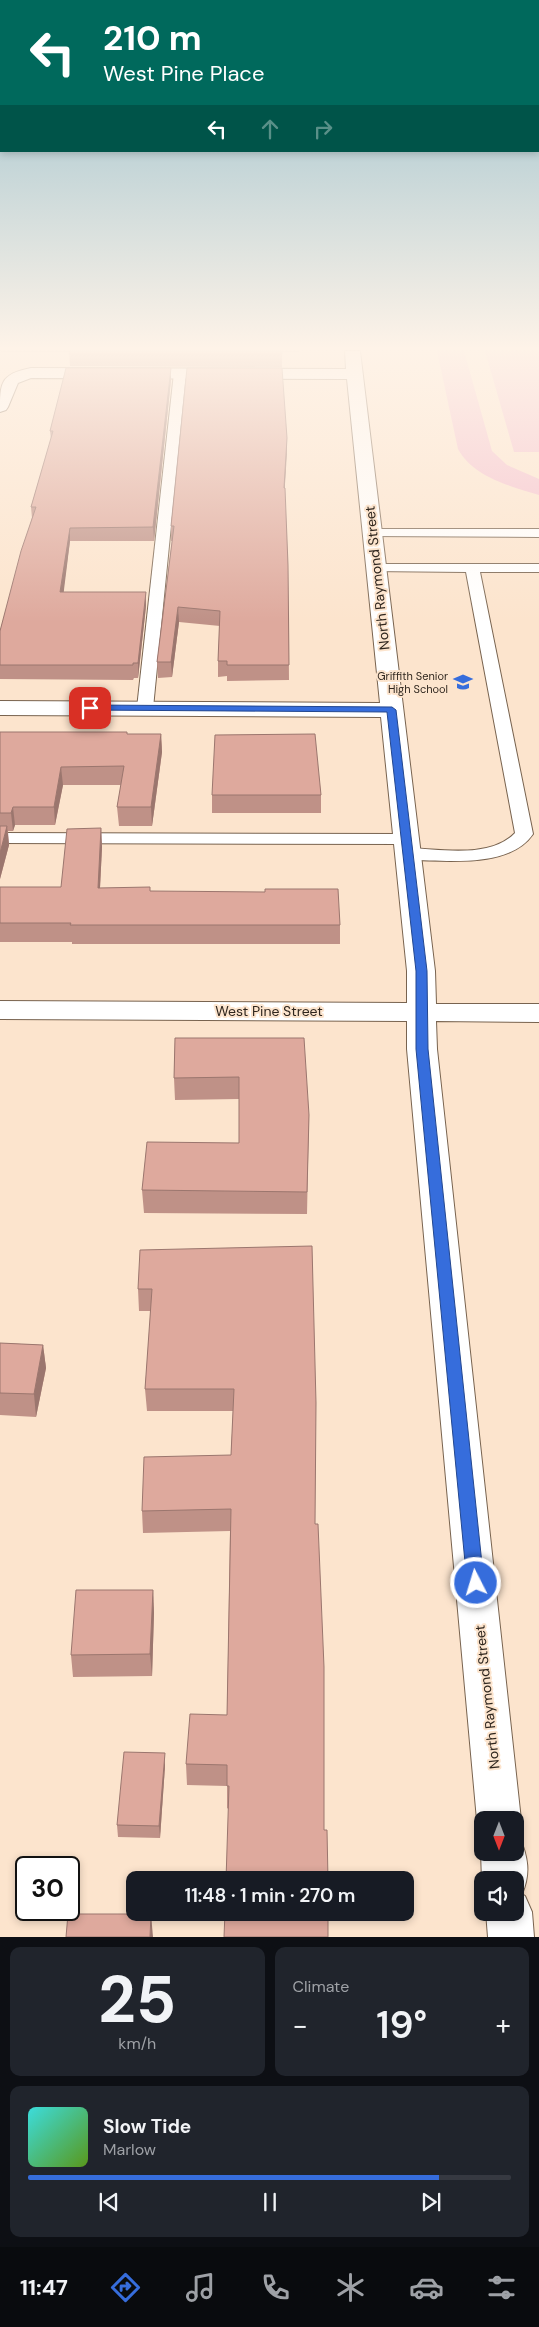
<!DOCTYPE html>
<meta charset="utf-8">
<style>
:root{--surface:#171b24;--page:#20242c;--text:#f1f3f6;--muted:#9ea1a6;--line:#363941;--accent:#366ddc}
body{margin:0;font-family:"DM Sans",sans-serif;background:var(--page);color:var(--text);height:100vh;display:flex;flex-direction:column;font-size:19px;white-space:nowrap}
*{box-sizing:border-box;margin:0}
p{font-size:16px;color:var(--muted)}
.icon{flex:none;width:28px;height:28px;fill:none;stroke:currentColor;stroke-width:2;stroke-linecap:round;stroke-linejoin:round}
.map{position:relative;height:1937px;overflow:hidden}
.panel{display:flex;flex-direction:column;gap:10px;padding:10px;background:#0d0f14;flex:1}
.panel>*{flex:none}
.banner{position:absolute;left:0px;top:0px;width:540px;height:152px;box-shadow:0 2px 8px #0003;background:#00695c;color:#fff;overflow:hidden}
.needle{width:32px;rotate:180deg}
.controls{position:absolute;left:474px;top:1811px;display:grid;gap:10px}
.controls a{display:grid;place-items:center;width:50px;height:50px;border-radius:10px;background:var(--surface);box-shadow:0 2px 8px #0003;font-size:25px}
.speed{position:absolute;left:15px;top:1856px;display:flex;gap:10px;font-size:25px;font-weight:700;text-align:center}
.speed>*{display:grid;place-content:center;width:65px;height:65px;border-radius:50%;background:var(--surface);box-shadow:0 2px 8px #0003;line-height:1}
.speed .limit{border:2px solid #111;border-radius:8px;background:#fff;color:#111}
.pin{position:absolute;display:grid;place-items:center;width:42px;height:42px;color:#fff;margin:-21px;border-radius:10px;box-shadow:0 2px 8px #0006}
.me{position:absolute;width:55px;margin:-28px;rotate:355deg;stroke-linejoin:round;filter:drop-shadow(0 0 4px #0008)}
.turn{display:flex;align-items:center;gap:18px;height:105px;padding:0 20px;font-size:22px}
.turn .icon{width:65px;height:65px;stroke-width:2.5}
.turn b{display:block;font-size:35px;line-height:42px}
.lanes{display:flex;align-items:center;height:48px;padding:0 20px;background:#0003;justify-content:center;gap:25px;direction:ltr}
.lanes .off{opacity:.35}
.big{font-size:38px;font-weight:600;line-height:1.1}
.panel .tile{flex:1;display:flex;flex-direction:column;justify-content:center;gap:8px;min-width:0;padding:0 18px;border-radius:10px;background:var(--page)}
.panel .dial{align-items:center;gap:0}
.dial b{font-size:65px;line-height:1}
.song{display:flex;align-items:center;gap:15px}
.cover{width:60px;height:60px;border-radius:8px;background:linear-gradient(135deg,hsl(180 70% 55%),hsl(90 70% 35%))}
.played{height:5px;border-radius:2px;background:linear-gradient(90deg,var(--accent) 85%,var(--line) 85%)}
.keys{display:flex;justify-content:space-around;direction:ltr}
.heat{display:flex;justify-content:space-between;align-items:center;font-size:28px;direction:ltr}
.panel .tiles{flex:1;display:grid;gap:10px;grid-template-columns:1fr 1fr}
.tile:last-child{grid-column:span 2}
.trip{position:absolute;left:126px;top:1871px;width:288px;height:50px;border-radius:10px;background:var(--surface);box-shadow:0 2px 8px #0003;font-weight:600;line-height:50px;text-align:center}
.tab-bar{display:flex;height:80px;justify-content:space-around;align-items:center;background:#090b0e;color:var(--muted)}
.tab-bar .icon{width:35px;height:35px}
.tab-bar .selected{color:var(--accent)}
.tab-bar b{font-size:22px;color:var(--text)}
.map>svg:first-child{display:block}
</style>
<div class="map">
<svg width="539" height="1937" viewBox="0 0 539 1937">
<rect width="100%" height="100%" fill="#fce4cd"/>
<g fill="#f4bfce">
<path d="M437,351H464L492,451L507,465L539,479V495C510,486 473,477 458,449Z"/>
<polygon points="485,351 539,351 539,452 514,452"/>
</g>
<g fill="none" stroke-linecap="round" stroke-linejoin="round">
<g stroke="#78634f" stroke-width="2">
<g id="service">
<polygon points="180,370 186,373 153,708 151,711 139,711 137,708 174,373"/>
<polygon points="372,529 539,529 539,537 367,536 365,533 367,530"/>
<path d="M375,564H539V572H480L533,834C509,869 446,860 408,860L402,858L399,854L402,850L408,848C440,849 490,859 515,833L466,572L370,571L368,568Z"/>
<polygon points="0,833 406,834 412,835 415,839 412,843 406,844 0,843"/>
</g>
</g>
<g stroke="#78634f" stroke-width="2">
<g id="minor">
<path d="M345,351H360L435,971L436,1004H539V1022L436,1021L437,1049L521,1820L515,1834V1820H482V1833L477,1820L407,1049V1021L0,1019V1001L407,1003V971L381,717L0,715V701L380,703L347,379L31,378L18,383L8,407L6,410L0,412C0,383 0,374 31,368L346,369Z"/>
<path d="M515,1835L519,1836C528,1857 531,1873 522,1894L525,1896L532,1912L534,1937H488L486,1912H515V1880L482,1881L481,1852L482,1847V1852H515Z"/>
</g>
</g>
<use href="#service" fill="#fff" fill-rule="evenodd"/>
<use href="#minor" fill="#fff" fill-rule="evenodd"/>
</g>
<g fill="#bf9187">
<polygon points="0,351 299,351 299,352 282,352 282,367 70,366 69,352 3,352"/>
<polygon points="171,380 154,541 70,541 63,592 146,592 146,606 138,678 134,678 133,680 0,679 0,631 32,518 31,507 51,439 50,431"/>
<polygon points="287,438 284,488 288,565 289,680 227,681 227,676 218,677 218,661 220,626 179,622 172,677 158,678 157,662 172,541 171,541 171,526"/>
<polygon points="0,732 127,734 161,734 162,752 152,826 119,826 117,807 121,785 63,785 55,825 15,825 13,831 8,831 9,845 0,879"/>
<rect x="212" y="795" width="109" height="18"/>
<polygon points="101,828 102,847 100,888 150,891 340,925 340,944 72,944 72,942 0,942 0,887 61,887"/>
<polygon points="175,1038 309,1115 307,1214 144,1213 142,1190 239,1143 239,1099 175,1100 174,1078"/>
<polygon points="312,1246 315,1524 324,1830 328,1880 227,1808 227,1786 187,1785 186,1764 227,1715 230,1531 143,1533 142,1511 231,1455 233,1411 147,1411 145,1389 151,1311 139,1311 138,1289"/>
<polygon points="0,1343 43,1345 46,1368 36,1417 0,1415"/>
<polygon points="153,1590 154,1613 152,1676 73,1677 71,1655"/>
<polygon points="165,1766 160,1838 118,1837 117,1825"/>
</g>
<g fill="#9b766e">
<polygon points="171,368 171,380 154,541 153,527"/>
<polygon points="287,438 287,451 284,501 284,488"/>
<polygon points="70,528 70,541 62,606 60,592"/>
<polygon points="146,592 146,606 138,678 138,663"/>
<polygon points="178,607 179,622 172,677 171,662"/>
<polygon points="161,734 162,752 152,826 151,807"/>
<polygon points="61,767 63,785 55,825 54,807"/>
<polygon points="13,807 15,825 13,831 11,813"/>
<polygon points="7,826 9,845 0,879 0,853"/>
<polygon points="101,828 102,847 99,907 98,888"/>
<polygon points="43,1345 46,1368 36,1417 34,1394"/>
<polygon points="153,1590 154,1613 152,1676 150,1654"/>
<polygon points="165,1753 165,1766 160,1838 159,1826"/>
<polygon points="151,1914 153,1937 150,1937"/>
</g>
<g fill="#dea99d" stroke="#9b766e">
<polygon points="70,351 282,351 282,354 69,354"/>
<polygon points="66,368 171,368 153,527 70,528 60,592 146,592 138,663 133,663 133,665 0,665 0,631 21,551 36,507 31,507 53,431 50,431"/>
<polygon points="187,368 282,368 287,438 284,488 285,488 288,565 289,665 227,665 227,661 218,661 220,611 178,607 171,662 157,662 174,526 171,526"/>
<polygon points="0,732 127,732 127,734 161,734 151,807 117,807 124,766 61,767 54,807 13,807 11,813 0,813"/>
<polygon points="315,734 321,795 212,795 215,735"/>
<polygon points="0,826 7,826 0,853"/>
<polygon points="101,828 98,888 150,887 150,891 265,892 265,889 338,889 340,925 70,925 71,923 0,923 0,887 61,887 67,829"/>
<polygon points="175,1038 304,1038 309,1115 307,1192 142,1190 147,1142 239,1143 239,1077 174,1078"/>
<polygon points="312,1246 316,1403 315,1524 318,1524 324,1667 324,1830 327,1830 328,1880 226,1880 229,1786 227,1786 227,1765 186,1764 190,1714 227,1715 231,1509 142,1511 144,1457 231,1455 234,1389 145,1389 152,1289 138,1289 140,1250"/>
<polygon points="0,1343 43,1345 34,1394 0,1393"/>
<polygon points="76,1590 153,1590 150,1654 71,1655"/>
<polygon points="124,1752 165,1753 159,1826 117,1825"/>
<polygon points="225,1912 328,1912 328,1937 224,1937"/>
<polygon points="68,1914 151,1914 150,1937 66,1937"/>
</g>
<linearGradient id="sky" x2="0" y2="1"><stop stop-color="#92bcca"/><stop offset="0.56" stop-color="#fef3e8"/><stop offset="1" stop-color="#fef3e8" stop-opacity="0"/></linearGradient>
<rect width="539" height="622" fill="url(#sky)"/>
<polygon fill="#366ddc" stroke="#23478f" points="90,705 392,707 396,710 427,971 428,1049 484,1583 481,1588 476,1590 470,1588 467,1583 416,1049 416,971 387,712 87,710 87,706"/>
<defs>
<g id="school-bare" transform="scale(1.5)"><path d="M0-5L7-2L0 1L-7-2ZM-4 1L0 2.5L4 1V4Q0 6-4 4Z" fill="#366ddc" stroke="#fce4cd" stroke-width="2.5" paint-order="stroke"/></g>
</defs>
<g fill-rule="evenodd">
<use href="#school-bare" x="463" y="682"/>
</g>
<g text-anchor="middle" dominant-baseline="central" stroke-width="4" stroke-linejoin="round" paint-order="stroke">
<g font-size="11" fill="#2f261e" stroke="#fce4cd" text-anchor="end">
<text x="448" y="676">Griffith Senior<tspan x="448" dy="13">High School</tspan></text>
</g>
<g font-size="14" fill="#2f261e" stroke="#fce4cd">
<text transform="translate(377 578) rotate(-96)">North Raymond Street</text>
<text x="269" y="1011">West Pine Street</text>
<text transform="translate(487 1697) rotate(-96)">North Raymond Street</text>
</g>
</g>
</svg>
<div class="controls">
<a><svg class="needle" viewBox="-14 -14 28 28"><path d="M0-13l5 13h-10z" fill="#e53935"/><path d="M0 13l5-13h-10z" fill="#9ea1a6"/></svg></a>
<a><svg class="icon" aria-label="sound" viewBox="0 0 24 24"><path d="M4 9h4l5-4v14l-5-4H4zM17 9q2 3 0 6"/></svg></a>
</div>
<div class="speed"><div class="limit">30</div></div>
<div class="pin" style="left:90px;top:708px;background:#d93025"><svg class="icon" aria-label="arrive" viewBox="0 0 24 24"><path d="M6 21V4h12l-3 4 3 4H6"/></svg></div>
<svg class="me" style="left:476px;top:1583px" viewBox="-20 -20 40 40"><circle r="17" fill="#366ddc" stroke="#fff" stroke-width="3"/><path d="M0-11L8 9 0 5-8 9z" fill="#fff"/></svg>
<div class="trip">11:48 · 1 min · 270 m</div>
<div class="banner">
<div class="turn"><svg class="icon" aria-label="left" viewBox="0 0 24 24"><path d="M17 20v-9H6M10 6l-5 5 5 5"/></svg><div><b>210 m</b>West Pine Place</div></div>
<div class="lanes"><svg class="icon" aria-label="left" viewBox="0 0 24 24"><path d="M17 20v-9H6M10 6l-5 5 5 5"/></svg><svg class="icon off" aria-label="ahead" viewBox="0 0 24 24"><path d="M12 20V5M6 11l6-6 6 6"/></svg><svg class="icon off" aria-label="right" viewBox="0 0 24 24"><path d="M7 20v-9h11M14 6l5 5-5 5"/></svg></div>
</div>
</div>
<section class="panel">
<div class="tiles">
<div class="tile dial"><b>25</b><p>km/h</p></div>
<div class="tile"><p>Climate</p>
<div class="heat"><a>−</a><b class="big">19°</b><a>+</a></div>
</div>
<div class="tile">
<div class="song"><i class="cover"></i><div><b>Slow Tide</b><p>Marlow</p></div></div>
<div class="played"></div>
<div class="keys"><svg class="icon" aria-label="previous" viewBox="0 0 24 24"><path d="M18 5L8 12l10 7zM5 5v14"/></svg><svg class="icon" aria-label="pause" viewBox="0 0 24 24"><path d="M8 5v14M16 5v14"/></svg><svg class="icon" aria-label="next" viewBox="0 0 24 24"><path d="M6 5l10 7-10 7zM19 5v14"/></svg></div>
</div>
</div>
</section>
<nav class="tab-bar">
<b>11:47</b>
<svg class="icon selected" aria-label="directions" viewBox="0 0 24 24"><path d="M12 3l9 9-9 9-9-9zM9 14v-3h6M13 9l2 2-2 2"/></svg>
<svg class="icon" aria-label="music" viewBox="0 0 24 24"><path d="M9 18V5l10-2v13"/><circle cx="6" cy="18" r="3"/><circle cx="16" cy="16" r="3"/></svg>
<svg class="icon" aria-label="phone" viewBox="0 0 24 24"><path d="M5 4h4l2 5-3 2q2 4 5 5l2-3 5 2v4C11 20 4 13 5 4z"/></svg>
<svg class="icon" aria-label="climate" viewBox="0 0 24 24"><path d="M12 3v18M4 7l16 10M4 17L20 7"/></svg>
<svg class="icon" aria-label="car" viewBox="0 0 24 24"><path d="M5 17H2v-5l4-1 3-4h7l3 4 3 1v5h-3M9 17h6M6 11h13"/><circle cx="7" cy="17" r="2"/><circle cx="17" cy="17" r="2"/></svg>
<svg class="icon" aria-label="filters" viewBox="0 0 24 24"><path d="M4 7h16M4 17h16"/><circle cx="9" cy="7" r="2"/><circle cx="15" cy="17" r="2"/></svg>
</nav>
